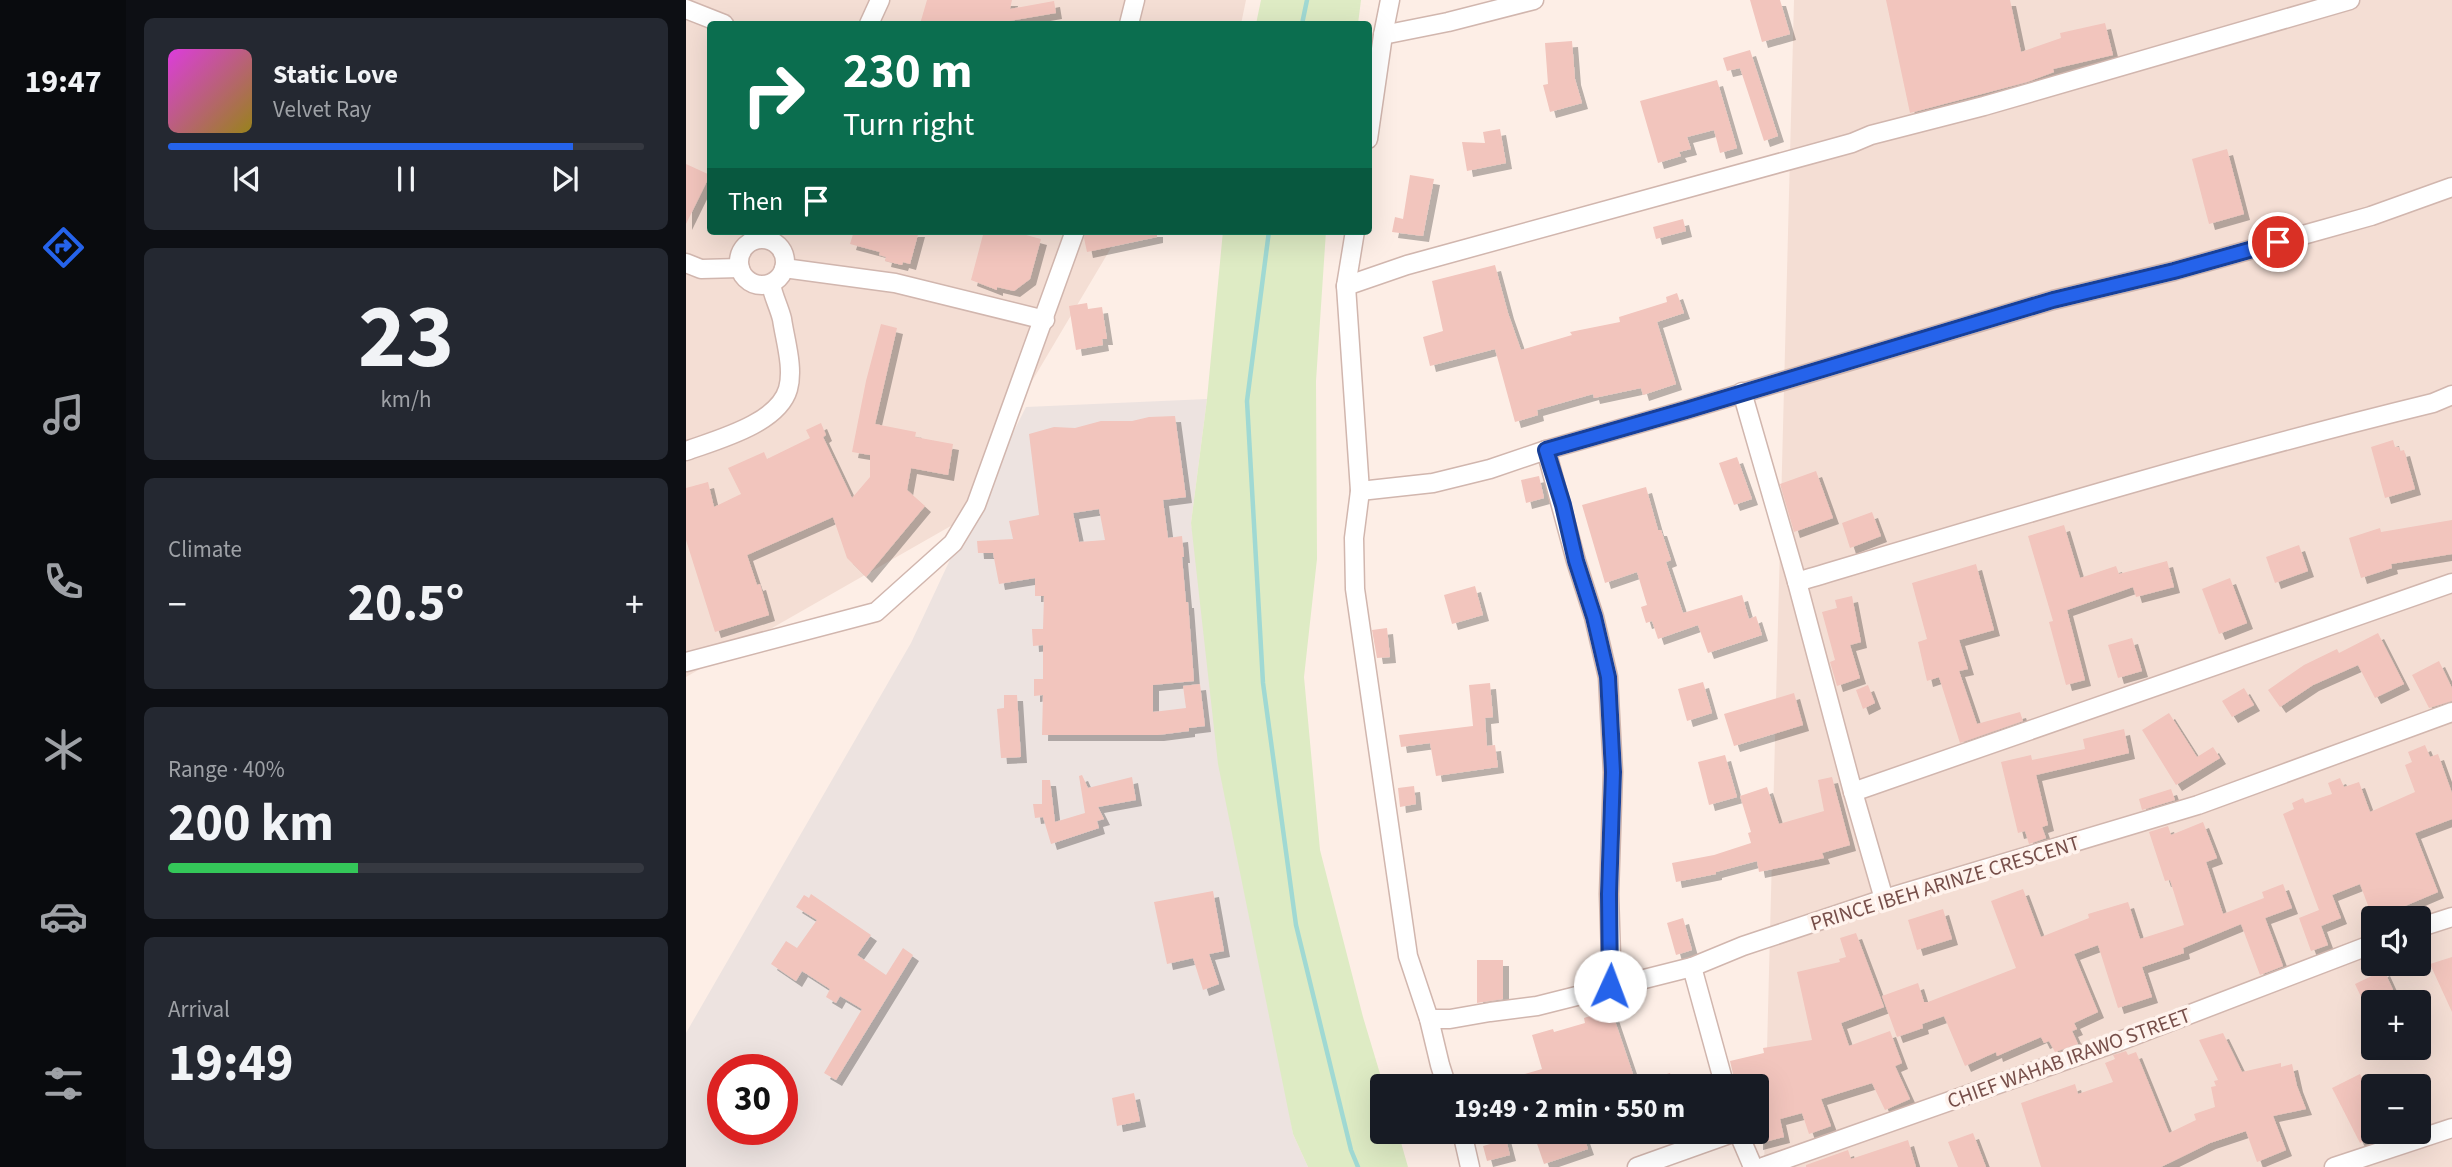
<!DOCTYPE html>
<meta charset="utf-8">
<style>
:root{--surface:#171b24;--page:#242831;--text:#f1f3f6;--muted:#9ea1a6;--line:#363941;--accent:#2563eb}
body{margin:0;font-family:"Source Sans 3",sans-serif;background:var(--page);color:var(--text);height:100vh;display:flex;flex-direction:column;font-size:26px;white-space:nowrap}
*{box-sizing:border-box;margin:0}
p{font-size:23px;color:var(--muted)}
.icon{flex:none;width:38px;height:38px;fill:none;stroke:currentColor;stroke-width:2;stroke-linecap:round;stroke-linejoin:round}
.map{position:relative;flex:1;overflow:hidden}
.drawer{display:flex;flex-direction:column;gap:18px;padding:18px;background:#0d0f14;width:560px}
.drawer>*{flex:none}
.banner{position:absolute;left:21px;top:21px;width:665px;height:214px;border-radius:7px;box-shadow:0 7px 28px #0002;background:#0b6e4f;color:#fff;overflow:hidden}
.tools{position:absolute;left:1675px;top:906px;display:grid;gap:14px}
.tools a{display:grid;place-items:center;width:70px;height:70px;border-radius:7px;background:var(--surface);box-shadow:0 7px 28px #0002;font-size:35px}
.speed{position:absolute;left:21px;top:1054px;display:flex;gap:14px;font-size:35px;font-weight:700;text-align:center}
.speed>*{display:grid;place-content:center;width:91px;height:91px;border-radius:50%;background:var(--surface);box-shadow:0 7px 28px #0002;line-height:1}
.speed .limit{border:10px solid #d22;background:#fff;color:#111}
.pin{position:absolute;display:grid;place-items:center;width:60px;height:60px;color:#fff;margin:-30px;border:4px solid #fff;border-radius:50%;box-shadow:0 2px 7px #0007}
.me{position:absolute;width:77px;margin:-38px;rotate:2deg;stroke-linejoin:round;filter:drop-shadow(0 0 5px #0008)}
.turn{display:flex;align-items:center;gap:24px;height:147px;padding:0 21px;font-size:32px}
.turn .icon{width:91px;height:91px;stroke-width:2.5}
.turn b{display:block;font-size:49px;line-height:60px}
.then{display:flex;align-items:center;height:66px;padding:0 21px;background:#0003;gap:14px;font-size:26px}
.big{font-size:52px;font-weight:700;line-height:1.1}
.drawer .widget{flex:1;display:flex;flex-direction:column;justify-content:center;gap:10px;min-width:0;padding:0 24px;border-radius:10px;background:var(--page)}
.drawer .dial{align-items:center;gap:0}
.dial b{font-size:91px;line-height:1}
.song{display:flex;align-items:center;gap:21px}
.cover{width:84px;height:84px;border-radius:10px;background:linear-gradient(135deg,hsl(300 70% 55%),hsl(50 70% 35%))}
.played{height:7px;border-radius:4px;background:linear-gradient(90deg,var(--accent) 85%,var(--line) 85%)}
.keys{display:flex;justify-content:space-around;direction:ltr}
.heat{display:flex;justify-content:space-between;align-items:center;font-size:38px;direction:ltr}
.charge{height:10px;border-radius:5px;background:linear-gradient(90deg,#34c759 40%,var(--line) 0)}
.trip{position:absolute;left:684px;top:1074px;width:399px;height:70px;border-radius:7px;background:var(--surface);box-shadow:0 7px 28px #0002;font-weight:700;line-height:70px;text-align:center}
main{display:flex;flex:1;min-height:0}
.menu{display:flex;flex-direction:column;width:126px;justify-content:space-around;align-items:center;background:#090b0e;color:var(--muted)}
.menu .icon{width:49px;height:49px}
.menu .current{color:var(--accent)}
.menu b{font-size:32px;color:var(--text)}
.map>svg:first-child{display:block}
</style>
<main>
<nav class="menu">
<b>19:47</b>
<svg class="icon current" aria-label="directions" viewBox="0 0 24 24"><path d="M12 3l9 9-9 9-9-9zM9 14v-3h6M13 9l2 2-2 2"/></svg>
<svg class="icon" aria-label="music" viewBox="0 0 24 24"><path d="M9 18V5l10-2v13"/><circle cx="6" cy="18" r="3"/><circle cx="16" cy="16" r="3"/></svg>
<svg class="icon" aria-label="phone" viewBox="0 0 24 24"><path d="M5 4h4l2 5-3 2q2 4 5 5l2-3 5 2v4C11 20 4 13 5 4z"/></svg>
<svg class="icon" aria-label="climate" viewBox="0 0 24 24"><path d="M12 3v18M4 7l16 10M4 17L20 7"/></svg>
<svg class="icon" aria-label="car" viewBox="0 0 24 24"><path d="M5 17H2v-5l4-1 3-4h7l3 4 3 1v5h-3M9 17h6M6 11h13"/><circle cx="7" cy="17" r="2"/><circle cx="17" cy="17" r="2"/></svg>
<svg class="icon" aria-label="filters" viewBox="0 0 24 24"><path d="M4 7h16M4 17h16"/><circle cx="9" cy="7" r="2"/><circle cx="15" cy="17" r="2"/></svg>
</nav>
<section class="drawer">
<div class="widget">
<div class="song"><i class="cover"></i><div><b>Static Love</b><p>Velvet Ray</p></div></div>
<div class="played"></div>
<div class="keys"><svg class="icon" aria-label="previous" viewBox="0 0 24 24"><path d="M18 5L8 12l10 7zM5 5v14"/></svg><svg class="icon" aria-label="pause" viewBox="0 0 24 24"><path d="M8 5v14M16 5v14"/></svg><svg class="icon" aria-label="next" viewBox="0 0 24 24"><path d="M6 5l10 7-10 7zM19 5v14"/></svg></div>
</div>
<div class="widget dial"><b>23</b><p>km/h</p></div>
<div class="widget"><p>Climate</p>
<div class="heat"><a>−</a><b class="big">20.5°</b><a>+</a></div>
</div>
<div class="widget"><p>Range · 40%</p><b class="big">200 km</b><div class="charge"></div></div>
<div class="widget"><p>Arrival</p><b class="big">19:49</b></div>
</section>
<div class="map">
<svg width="1766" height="1167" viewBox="0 0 1766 1167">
<defs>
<filter id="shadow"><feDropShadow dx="6" dy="6" stdDeviation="0" flood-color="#0004"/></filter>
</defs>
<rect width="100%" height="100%" fill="#fdeee6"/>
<g fill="#f4ded4" fill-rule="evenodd">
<polygon points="0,0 560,0 555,24 24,24 24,231 435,231 339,393 277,519 0,677"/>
<path d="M1108,0H1766V1167H1078ZM1687,919H1732V964H1687ZM1687,1003H1732V1048H1687ZM1687,1087H1732V1132H1687Z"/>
</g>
<path fill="#ede3e0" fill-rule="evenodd" d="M521,399L505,523L607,1134L622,1167H0V1033L225,643L277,532L340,407ZM37,1069H96V1129H37Z"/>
<g fill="#deebc4">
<polygon points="575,0 675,0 672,24 570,24"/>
<polygon points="537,231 640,231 630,381 631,559 618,677 634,850 677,1017 698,1087 696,1132 712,1132 722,1167 622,1167 607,1134 532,764 505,523 521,399"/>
</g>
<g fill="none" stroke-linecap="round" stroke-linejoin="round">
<g stroke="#a0d9d3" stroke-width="4.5">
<polyline points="616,24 621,0"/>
<polyline points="583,231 561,401 577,683 610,925 665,1150 672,1167"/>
</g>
</g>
<g fill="#f2c5bd" fill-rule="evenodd" filter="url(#shadow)">
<polygon points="241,0 326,0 324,9 368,1 370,13 306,24 234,24"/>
<polygon points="1064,0 1094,0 1104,34 1076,42"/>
<polygon points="1200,0 1324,0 1335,52 1375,38 1374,33 1419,23 1427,55 1367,69 1368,72 1341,82 1224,113"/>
<polygon points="886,41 889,79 896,103 864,112 857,85 862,84 859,43"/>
<polygon points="1064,50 1092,136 1078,141 1054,68 1041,71 1037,58"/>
<polygon points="1031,80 1051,148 1034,153 1028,130 1001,137 1005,149 993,152 995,156 972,163 954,101"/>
<polygon points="814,129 820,163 781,171 776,142 799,143 797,132"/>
<polygon points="1541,149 1558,214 1523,224 1506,159"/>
<polygon points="0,164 24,175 0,224"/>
<polygon points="724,175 748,179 737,236 706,232 709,217 717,219"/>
<polygon points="997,219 1000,231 970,239 967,227"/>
<polygon points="168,231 233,231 224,264 217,262 216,265 199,261 200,257 193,255 194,252 164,244"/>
<polygon points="298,231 325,231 355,239 344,279 328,291 311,287 311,290 285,280"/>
<polygon points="400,231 471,231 471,237 401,252 398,238"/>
<polygon points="809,265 822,313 835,350 886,335 884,332 934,322 933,317 981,302 980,297 991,293 998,313 971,322 990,384 957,395 955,388 908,398 907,394 851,410 852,415 829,422 809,349 744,366 737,337 757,331 746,281"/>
<polygon points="401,303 402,309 416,307 421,339 416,339 417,345 390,350 383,306"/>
<polygon points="195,324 211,328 189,424 230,432 229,437 267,444 262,475 225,468 221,490 239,506 180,577 161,558 147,517 61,555 71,585 74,584 83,615 29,632 0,540 0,488 22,482 28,507 55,494 42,468 78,452 81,459 124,438 120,430 135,423 140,435 137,437 166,498 184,477 184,455 166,452 180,381"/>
<path d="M489,416L500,497L477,500L482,538L496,536L498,557H496L500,602H502L508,681L467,685V712L500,708L497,686L514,684L519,726L503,728V731L472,735H356L357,695L348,696V679H357V645L347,646L346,629H357L358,596H349V578L313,584L307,553H292L291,541L327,539L323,521L353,515L343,434L368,427L389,428L415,421H446L463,417ZM413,509L419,540L393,542L387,513Z"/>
<polygon points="1707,440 1709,447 1713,447 1714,451 1718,450 1729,489 1699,498 1685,447"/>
<polygon points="1051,457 1066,499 1048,505 1033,463"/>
<polygon points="1130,471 1147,518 1108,532 1094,484"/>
<polygon points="853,476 858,498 840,503 835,480"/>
<polygon points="960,487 972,530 975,530 985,560 980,562 997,613 1056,595 1063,619 1070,616 1076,635 1022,653 1012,625 972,639 966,621 960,623 955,607 961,605 951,572 919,583 896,505"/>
<polygon points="1186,512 1195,536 1164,548 1156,523"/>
<polygon points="1766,520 1766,554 1705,564 1706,568 1675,578 1663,538 1694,528 1695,532"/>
<polygon points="1378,525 1394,578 1430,566 1433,574 1481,561 1488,587 1450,597 1447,587 1381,610 1399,680 1380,685 1363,622 1367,621 1342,536"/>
<polygon points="1613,545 1622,571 1589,583 1580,557"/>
<polygon points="1290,564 1308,630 1273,640 1282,669 1273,671 1291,724 1334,712 1337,721 1274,743 1253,677 1241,681 1232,642 1241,639 1226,583"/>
<polygon points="1544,578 1561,623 1533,634 1516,589"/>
<polygon points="789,586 797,615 766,624 758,595"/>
<polygon points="1166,596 1175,642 1164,645 1174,678 1151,686 1144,662 1149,660 1136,612 1151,608 1149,600"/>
<polygon points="701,628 704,657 691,658 686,630"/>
<polygon points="1692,633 1718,684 1689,698 1672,665 1627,685 1594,707 1582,690 1618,665 1651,649 1653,653"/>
<polygon points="1446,638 1456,671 1432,678 1422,645"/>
<polygon points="1753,661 1766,688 1766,701 1743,708 1726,675"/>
<polygon points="1017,682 1026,713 1001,721 992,689"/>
<polygon points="804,683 807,717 799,718 801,746 809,745 812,767 750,776 744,743 715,747 713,735 787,726 783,685"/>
<polygon points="1182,685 1189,703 1177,709 1170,690"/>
<polygon points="1558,688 1568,705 1546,717 1536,701"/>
<polygon points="1108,693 1117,725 1048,746 1038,714"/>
<polygon points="318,695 331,695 335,757 315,758 311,709 318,708"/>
<polygon points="1483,713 1511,757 1527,747 1534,758 1490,785 1456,730"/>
<polygon points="1438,729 1443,753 1350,775 1362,825 1356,827 1360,838 1343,844 1339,831 1332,833 1315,762 1345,755 1346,760 1399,749 1397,739"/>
<polygon points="1739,745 1744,757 1752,754 1766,793 1766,819 1729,833 1752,892 1719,906 1724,919 1687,919 1674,884 1646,895 1655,918 1635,926 1642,945 1625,951 1613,918 1633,910 1597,814 1608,809 1606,803 1617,798 1619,803 1646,794 1642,783 1654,778 1658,787 1673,782 1684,812 1729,792 1719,765 1726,762 1722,752"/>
<polygon points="1039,755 1051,797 1023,805 1012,762"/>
<polygon points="396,775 402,788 446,777 450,800 412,807 418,819 411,821 413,828 365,844 357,817 349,818 347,804 356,804 356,780 364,780 369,822 399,813 393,776"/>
<polygon points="1146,777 1164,845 1136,853 1138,858 1073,872 1071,861 1030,872 1030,874 990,882 986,863 1028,855 1065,843 1062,833 1065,832 1054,796 1081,787 1093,824 1138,811 1132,780"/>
<polygon points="728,786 730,804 714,807 712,788"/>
<polygon points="1485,789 1489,800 1456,810 1453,799"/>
<polygon points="1517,822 1531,858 1520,862 1537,914 1578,898 1576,892 1597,884 1606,908 1579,918 1597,966 1574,975 1555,924 1497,948 1498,953 1456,967 1466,997 1432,1008 1412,945 1388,954 1412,1012 1388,1023 1391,1029 1386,1031 1392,1044 1369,1052 1363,1041 1358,1043 1355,1037 1311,1056 1310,1052 1279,1066 1258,1016 1236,1024 1237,1028 1211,1037 1196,996 1232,983 1238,1002 1242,1002 1330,968 1305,901 1337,889 1355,937 1403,918 1402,914 1442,902 1454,939 1498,925 1484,880 1479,881 1463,832 1482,826 1485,835"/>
<polygon points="527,891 538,951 523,954 533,984 517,990 507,958 481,964 468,902"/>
<polygon points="125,894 185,935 171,955 200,975 217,948 227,955 150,1080 138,1073 176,1009 154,996 150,1003 140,997 144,989 116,971 110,981 85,964 100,941 111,948 131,920 110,907 118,895 123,898"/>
<polygon points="1257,909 1266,939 1231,950 1222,920"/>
<polygon points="997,918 1006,950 990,955 981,923"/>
<polygon points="1170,933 1198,1007 1155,1023 1163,1046 1204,1031 1216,1063 1209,1066 1224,1099 1199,1110 1186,1083 1135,1099 1145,1126 1123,1134 1116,1113 1094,1119 1098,1137 1071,1144 1071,1087 1050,1087 1044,1061 1078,1053 1077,1048 1126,1040 1111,972 1154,962 1153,959 1160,957 1154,938"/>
<polygon points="1766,957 1766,1012 1744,964"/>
<polygon points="791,960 817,960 817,999 791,1003"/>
<polygon points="1698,970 1713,1003 1678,1003 1669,984"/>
<polygon points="925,1009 947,1074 919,1083 917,1079 895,1087 807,1087 807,1083 856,1069 846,1035 867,1029 868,1032 899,1023 898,1018"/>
<polygon points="1537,1033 1556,1072 1595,1063 1595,1067 1606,1064 1611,1086 1620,1109 1587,1116 1600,1150 1571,1162 1560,1131 1524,1143 1475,1167 1355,1167 1335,1103 1389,1084 1392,1094 1427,1082 1419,1063 1429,1059 1427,1055 1440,1051 1442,1055 1450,1052 1483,1133 1510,1120 1508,1114 1529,1107 1525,1087 1530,1086 1528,1081 1532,1080 1513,1040"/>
<polygon points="984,1073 988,1087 948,1087 948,1084"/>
<polygon points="1674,1074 1687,1100 1687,1136 1674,1143 1646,1088"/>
<polygon points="448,1093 454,1121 431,1126 426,1098"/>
<polygon points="806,1132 818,1132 824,1155 801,1161 797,1146 808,1143"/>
<polygon points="847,1132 896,1132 902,1149 858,1164"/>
<polygon points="1287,1133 1300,1167 1272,1167 1262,1142"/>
<polygon points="1222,1140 1230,1167 1120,1167 1120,1165 1162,1150 1165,1159"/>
</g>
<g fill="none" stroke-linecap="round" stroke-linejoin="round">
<g stroke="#d1b6ae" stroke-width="21">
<g id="street">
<polyline points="0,9 38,24"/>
<polyline points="183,24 194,0"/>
<polyline points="443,24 449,0"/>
<polyline points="697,35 762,22 848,0"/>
<polyline points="682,139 697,35 704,0"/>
<polyline points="669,231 660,286 674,491 668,538 669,589 722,956 743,1019 754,1065 761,1087"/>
<circle cx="76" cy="262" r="23"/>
<polyline points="0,263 15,269 54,268"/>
<polyline points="98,268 209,283 359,320"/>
<polyline points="660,286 721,265 1166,143 1185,135 1298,106 1664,0"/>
<polyline points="1056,392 1111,582 1167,792 1198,899"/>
<polyline points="860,450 890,561 908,617 922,677 927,772 923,894 925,956 924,986"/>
<path d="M0,451C30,440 92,424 102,389C108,368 99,340 96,319C93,307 87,296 85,284"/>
<polyline points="674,491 747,483 804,469 860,450 1000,410 1367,300 1488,271 1685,216 1766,187"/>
<path d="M1111,582C1322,519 1533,455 1747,403L1766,395"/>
<polyline points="0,662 190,612 267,543 290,505 389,231"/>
<polyline points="1167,792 1766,583"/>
<polyline points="1732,928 1766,917"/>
<polyline points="1006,967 1039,1087"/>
<polyline points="743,1019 764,1019 804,1012 851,1006 1006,967 1057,946 1198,899 1512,805 1766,712"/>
<polyline points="776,1132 784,1167"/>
<polyline points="1052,1132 1067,1167"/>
<polyline points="951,1167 1049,1132"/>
<polyline points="1077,1167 1434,1041 1687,944"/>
<polyline points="1648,1167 1766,1128"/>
</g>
</g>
<use href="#street" stroke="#fff" stroke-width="18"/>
</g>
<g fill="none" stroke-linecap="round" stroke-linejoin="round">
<g stroke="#184099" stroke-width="18">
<polyline id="route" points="924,986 923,894 927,772 922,677 908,617 890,561 877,505 860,450 1000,410 1367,300 1488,271 1592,242"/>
</g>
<use href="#route" stroke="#2563eb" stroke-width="12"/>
</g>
<g text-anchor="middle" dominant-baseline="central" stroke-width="7" stroke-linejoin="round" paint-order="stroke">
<g font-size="21" fill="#774f4a" stroke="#fff3ed">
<text transform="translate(1259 883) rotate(-17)">PRINCE IBEH ARINZE CRESCENT</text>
<text transform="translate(1383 1058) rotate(-20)">CHIEF WAHAB IRAWO STREET</text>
</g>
</g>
</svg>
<div class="tools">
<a><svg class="icon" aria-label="sound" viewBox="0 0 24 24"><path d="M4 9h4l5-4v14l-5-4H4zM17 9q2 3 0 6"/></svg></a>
<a>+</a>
<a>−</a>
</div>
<div class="speed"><div class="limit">30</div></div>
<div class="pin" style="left:1592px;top:242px;background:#d93025"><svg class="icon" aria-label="arrive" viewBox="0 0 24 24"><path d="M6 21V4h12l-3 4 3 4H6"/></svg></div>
<svg class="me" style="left:924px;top:986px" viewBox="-20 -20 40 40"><circle r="19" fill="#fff"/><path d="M0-13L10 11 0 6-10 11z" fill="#2563eb"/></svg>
<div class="trip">19:49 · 2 min · 550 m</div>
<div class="banner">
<div class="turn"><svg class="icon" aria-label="right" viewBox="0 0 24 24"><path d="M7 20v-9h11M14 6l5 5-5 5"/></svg><div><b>230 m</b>Turn right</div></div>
<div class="then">Then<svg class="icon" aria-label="arrive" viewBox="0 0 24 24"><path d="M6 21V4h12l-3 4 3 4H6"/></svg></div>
</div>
</div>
</main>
